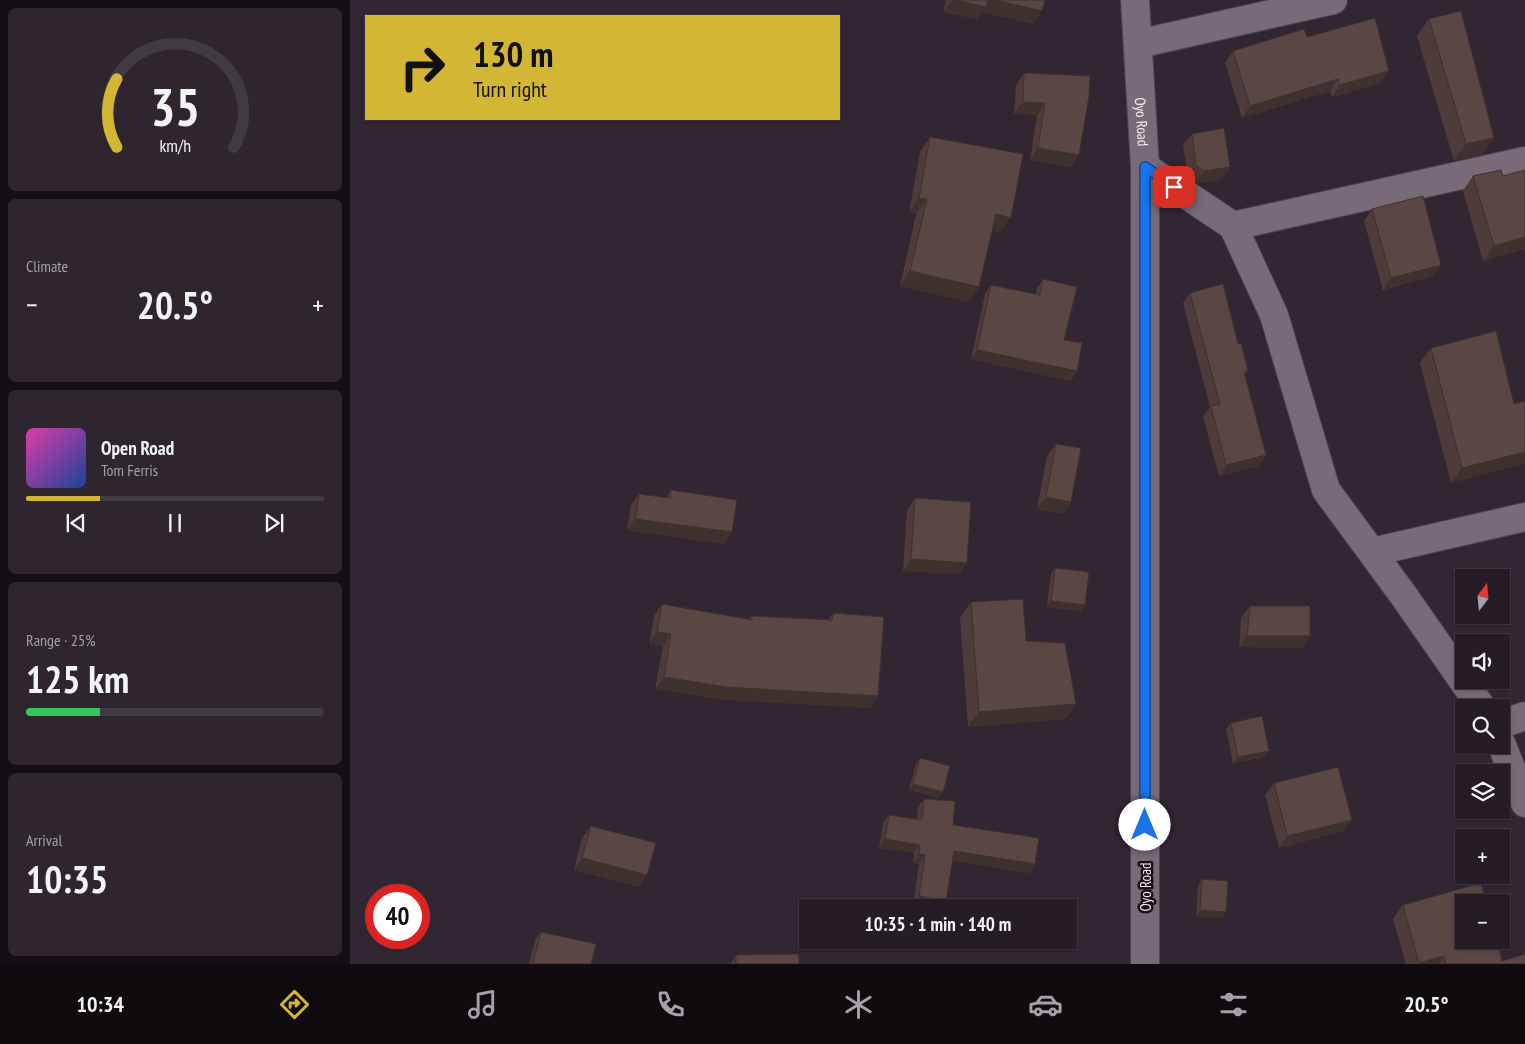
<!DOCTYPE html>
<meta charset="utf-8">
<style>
:root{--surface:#261c26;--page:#2e252e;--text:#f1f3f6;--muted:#a4a1a7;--line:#423a43;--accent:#d4b635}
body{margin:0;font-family:"PT Sans Narrow",sans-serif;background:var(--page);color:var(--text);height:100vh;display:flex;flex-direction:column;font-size:19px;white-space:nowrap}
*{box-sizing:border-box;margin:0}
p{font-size:16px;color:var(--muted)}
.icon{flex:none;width:28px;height:28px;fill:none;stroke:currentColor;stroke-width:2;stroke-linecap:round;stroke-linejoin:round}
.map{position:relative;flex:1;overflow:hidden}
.details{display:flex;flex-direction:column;gap:8px;padding:8px;background:#150f15;width:350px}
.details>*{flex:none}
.guide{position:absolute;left:15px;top:15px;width:475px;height:105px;border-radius:0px;box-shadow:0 1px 4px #0004,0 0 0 1px var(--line);background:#d4b635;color:#111;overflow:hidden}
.needle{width:32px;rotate:16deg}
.tools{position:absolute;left:1105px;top:569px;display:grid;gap:10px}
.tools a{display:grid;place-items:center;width:55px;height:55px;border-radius:0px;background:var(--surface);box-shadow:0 1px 4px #0004,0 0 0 1px var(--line);font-size:25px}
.speed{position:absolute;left:15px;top:884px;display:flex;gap:10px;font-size:25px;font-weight:700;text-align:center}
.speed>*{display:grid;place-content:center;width:65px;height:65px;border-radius:50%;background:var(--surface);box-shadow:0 1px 4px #0004,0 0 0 1px var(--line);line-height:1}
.speed .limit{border:8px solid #d22;background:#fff;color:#111}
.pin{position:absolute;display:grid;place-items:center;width:42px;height:42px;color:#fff;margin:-21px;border-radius:10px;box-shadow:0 2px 8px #0006}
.me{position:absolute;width:55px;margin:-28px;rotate:0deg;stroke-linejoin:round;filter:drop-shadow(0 0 4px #0008)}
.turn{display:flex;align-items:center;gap:18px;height:105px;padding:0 25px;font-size:22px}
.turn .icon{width:65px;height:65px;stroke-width:2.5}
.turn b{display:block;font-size:35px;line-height:42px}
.big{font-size:38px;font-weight:700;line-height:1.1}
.details .card{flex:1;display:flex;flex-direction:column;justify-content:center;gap:8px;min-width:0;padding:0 18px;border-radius:8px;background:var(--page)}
.details .dial{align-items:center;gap:0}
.dial svg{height:130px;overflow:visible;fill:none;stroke:var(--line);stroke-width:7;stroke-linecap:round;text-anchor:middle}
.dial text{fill:var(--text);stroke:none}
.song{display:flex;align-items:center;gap:15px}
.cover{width:60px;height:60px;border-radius:8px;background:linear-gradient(135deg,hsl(320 70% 55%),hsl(220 70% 35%))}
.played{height:5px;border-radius:2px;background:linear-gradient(90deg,var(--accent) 25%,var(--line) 25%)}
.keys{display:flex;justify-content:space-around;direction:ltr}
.heat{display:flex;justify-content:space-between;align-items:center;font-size:28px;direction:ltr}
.charge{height:8px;border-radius:4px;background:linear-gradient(90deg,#34c759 25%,var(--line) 0)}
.trip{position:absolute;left:449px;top:899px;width:278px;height:50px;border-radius:0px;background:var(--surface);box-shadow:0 1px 4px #0004,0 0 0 1px var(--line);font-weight:700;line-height:50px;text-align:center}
.tab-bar{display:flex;height:80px;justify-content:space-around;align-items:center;background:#0f0b0f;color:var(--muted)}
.tab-bar .icon{width:35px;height:35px}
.tab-bar .on{color:var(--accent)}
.tab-bar b{font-size:22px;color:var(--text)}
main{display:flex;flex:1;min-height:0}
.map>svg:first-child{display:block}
</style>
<main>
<section class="details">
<div class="card dial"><svg viewBox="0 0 100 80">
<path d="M14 69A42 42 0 1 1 86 69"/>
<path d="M14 69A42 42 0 0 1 14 27" stroke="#d4b635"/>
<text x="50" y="56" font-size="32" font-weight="700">35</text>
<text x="50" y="72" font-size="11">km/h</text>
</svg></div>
<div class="card"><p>Climate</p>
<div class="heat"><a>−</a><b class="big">20.5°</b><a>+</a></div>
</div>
<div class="card">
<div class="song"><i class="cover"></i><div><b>Open Road</b><p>Tom Ferris</p></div></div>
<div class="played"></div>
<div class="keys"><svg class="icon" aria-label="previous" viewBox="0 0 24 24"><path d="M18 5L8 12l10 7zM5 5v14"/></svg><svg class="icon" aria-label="pause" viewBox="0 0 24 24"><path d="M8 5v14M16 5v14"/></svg><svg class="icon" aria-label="next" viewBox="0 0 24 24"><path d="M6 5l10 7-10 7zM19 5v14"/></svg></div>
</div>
<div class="card"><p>Range · 25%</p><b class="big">125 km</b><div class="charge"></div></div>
<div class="card"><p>Arrival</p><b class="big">10:35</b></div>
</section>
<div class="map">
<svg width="1175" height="964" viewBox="0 0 1175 964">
<rect width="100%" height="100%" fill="#322632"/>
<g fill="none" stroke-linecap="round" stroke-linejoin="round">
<g stroke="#4e434e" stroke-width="30">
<g id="minor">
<path id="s1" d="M785,0L795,167V964"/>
<polyline points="788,44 983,0"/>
<polyline points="795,167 883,226 924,315 976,490 1054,596 1132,708"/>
<polyline points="883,226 1175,161"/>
<polyline points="1022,552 1175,517"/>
<polyline points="1151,724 1175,716"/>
<polyline points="1151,743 1175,803"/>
</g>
</g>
<use href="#minor" stroke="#796a78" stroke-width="28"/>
</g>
<g fill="#4d3c39">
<polygon points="596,0 695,0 683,24 632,12 627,19 593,12"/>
<polygon points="1079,19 1144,138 1132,154 1104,161 1067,36"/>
<polygon points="957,37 1031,83 982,97 980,91 892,118 875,63 883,51"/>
<polygon points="674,73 739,96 729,155 720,167 680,160 687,115 664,114 666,85"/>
<polygon points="842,134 880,167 872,179 846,183 838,177 833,145"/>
<polygon points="580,137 650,232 642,230 629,287 619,302 550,286 566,214 559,213 570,152"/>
<polygon points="1123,176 1153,176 1175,249 1133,261 1113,191"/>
<polygon points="1022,209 1091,265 1083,276 1033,290 1014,221"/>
<polygon points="693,279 714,340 727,371 721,381 621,359 635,294 641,285 686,294 687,288"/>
<polygon points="840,293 888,344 898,371 895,375 916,455 908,466 869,476 853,417 860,407 833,303"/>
<polygon points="1081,348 1164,404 1101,483 1070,363"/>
<polygon points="706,444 721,502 713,514 687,509 697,456"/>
<polygon points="321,490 382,532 374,544 277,530 281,505 289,494 316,498"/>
<polygon points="565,498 609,574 553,571 557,510"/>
<polygon points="705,568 735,605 731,611 697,607 701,574"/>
<polygon points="621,602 676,641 726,704 715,719 618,727 610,618"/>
<polygon points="312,604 399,619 402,616 478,620 483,613 520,708 367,699 305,689 313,646 299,644 304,616"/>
<polygon points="900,606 960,636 952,648 889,647 891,618"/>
<polygon points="881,723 919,751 915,757 883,763 876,729"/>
<polygon points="570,758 589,798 559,790 566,764"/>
<polygon points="924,783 1002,820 994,831 929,848 915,795"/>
<polygon points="574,799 603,825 685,864 679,873 602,860 596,901 591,908 580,908 563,905 569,864 563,863 564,853 529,848 533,823 539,815 567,819 568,807"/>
<polygon points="241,826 297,875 289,887 224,870 232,838"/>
<polygon points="852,879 872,918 846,916 848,885"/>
<polygon points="1053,905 1152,961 1175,964 1056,964 1043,919"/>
<polygon points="191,932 241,964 179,964 185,940"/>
<polygon points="386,955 449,964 380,964"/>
</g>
<g fill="#3f312e">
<polygon points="602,0 645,0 692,11 683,24 632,12 627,19 593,12"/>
<polygon points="1039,71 1031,83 982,97 990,85"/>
<polygon points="988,79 980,91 892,118 900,106"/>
<polygon points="673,102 695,103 687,115 664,114"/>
<polygon points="1144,138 1132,154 1104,161 1116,144"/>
<polygon points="688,148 729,155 720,167 680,160"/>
<polygon points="880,167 872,179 846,183 854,171"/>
<polygon points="569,198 577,199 566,214 559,213"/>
<polygon points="646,214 661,218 650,232 636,228"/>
<polygon points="1175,237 1175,249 1133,261 1144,246"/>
<polygon points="1091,265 1083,276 1033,290 1041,278"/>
<polygon points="560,271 629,287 619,302 550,286"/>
<polygon points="627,350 727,371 721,381 621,359"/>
<polygon points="1175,452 1175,464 1101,483 1112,468"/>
<polygon points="916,455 908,466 869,476 876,465"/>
<polygon points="696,497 721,502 713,514 687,509"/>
<polygon points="285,519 382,532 374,544 277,530"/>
<polygon points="561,559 617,563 609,574 553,571"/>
<polygon points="701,601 735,605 731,611 697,607"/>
<polygon points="307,632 321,634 313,646 299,644"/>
<polygon points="897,636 960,636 952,648 889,647"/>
<polygon points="314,677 528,696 520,708 367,699 305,689"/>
<polygon points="726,704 715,719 618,727 629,712"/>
<polygon points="919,751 915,757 883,763 888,757"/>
<polygon points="563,784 593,792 589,798 559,790"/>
<polygon points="1002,820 994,831 929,848 937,836"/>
<polygon points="535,839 570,845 564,853 529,848"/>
<polygon points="604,851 685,864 679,873 598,859"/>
<polygon points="569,854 575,855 569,864 563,863"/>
<polygon points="232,858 297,875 289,887 224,870"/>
<polygon points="569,896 596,901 591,908 580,908 563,905"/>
<polygon points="850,910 876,912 872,918 846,916"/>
<polygon points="1094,956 1088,964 1068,964 1069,963"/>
</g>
<g fill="#5a4642" stroke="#3f312e">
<polygon points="606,0 638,0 636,7"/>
<polygon points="645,0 695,0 692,11"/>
<polygon points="1111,11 1144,138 1116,144 1079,19"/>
<polygon points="1025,18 1039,71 990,85 988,79 900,106 883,51 954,29 957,37"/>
<polygon points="674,73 740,76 739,96 729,155 688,148 695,103 673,102"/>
<polygon points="874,128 880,167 854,171 846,166 842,134"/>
<polygon points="580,137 673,154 661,218 646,214 629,287 560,271 577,199 569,198"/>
<polygon points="1151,170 1153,176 1175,170 1175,237 1144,246 1123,176"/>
<polygon points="1073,196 1091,265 1041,278 1022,209"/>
<polygon points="693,279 727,287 714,340 732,343 727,371 627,350 641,285 690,295"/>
<polygon points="873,284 888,344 891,343 898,371 894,372 916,455 876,465 861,406 870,404 840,293"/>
<polygon points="1146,331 1164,404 1175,401 1175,452 1112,468 1081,348"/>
<polygon points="706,444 731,448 721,502 696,497"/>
<polygon points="321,490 387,500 382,532 285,519 289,494 320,498"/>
<polygon points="565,498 621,502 617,563 561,559"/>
<polygon points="705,568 739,572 735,605 701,601"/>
<polygon points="673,599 676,641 715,643 726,704 629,712 621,602"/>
<polygon points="312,604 402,620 402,616 482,620 483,613 534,617 528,696 375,687 314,677 321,634 307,632"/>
<polygon points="900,606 960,606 960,636 897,636"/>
<polygon points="912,716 919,751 888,757 881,723"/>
<polygon points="570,758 600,766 593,792 563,784"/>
<polygon points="988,767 1002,820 937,836 924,783"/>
<polygon points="574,799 605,801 603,825 689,838 685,864 604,851 596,901 569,896 575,855 569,854 570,845 535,839 539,815 572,820"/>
<polygon points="241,826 306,843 297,875 232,858"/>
<polygon points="852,879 878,881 876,912 850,910"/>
<polygon points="1131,883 1136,902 1114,902 1114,940 1147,940 1152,961 1175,954 1175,964 1096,964 1094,956 1069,963 1053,905"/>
<polygon points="191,932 246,944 241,964 183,964"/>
<polygon points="449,954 449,964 386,964 386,955"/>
</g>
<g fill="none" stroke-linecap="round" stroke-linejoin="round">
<g stroke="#114b97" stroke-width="12">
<polyline id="route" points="795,825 795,167 824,187"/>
</g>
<use href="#route" stroke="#1a73e8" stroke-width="9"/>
</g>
<g text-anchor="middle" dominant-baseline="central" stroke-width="5" stroke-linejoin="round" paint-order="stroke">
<g font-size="15" fill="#f2e9f1" stroke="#171116">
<text stroke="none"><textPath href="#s1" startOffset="122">Oyo Road</textPath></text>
<text transform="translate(795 887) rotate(-90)">Oyo Road</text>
</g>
</g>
</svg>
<div class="tools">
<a><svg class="needle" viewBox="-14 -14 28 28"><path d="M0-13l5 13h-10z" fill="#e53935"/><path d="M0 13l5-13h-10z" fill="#a4a1a7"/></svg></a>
<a><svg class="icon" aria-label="sound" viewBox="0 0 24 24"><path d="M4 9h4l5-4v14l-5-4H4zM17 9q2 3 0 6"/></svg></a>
<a><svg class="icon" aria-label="search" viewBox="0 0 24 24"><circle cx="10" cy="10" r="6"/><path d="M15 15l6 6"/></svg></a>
<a><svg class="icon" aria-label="layers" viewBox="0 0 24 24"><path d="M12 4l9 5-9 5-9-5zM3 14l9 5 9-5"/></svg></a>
<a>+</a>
<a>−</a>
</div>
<div class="speed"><div class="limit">40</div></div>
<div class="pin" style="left:824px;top:187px;background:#d93025"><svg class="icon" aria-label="arrive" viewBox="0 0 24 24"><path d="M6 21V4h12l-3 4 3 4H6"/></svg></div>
<svg class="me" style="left:795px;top:825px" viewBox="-20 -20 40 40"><circle r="19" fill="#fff"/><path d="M0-13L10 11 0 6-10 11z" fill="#1a73e8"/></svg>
<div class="trip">10:35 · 1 min · 140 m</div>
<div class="guide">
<div class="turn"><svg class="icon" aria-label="right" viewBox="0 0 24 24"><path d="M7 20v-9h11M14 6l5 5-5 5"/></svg><div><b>130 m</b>Turn right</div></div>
</div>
</div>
</main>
<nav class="tab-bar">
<b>10:34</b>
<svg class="icon on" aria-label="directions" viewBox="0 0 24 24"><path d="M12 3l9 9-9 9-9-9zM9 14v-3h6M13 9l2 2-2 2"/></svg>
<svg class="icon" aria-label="music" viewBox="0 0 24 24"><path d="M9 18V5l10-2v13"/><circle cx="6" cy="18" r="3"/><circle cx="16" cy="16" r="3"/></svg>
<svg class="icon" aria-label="phone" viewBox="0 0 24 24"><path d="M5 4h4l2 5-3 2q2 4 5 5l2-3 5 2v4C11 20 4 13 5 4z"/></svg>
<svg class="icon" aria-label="climate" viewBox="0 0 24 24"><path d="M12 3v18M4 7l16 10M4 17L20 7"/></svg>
<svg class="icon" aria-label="car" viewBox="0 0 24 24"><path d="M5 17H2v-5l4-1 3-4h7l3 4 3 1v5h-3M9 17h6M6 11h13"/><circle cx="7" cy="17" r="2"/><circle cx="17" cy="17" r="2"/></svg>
<svg class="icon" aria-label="filters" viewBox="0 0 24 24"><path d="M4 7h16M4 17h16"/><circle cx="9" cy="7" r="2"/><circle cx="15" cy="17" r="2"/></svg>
<b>20.5°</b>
</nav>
